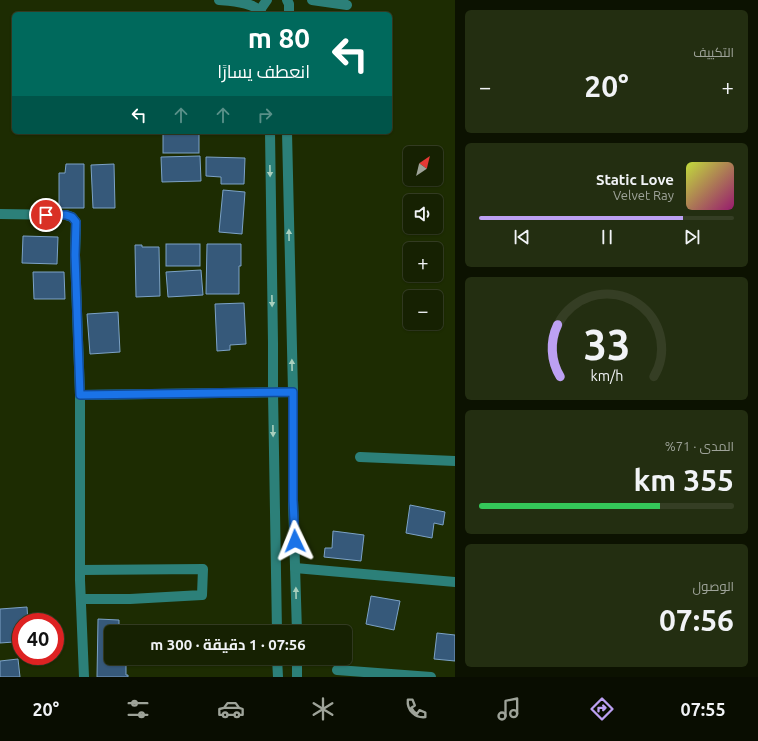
<!DOCTYPE html>
<html lang="ar">
<meta charset="utf-8">
<style>
:root{--surface:#162102;--page:#232e11;--text:#f1f3f6;--muted:#9ea399;--line:#353e24;--accent:#bca0f2}
body{margin:0;font-family:Ubuntu,Cairo,sans-serif;background:var(--page);color:var(--text);direction:rtl;height:100vh;display:flex;flex-direction:column;font-size:15px;white-space:nowrap}
*{box-sizing:border-box;margin:0}
p{font-size:13px;color:var(--muted)}
.icon{flex:none;width:22px;height:22px;fill:none;stroke:currentColor;stroke-width:2;stroke-linecap:round;stroke-linejoin:round}
.map{position:relative;flex:1;overflow:hidden;direction:ltr}
.details{display:flex;flex-direction:column;gap:10px;padding:10px;background:#0c1201;width:303px}
.details>*{flex:none}
.hud{position:absolute;left:12px;top:12px;width:380px;height:122px;border-radius:6px;box-shadow:0 1px 3px #0004,0 0 0 1px var(--line);direction:rtl;background:#00695c;color:#fff;overflow:hidden}
.needle{width:26px;rotate:35deg}
.fabs{position:absolute;left:403px;top:146px;display:grid;gap:8px}
.fabs a{display:grid;place-items:center;width:40px;height:40px;border-radius:6px;background:var(--surface);box-shadow:0 1px 3px #0004,0 0 0 1px var(--line);font-size:20px}
.speed{position:absolute;left:12px;top:613px;display:flex;gap:8px;font-size:20px;font-weight:700;text-align:center}
.speed>*{display:grid;place-content:center;width:52px;height:52px;border-radius:50%;background:var(--surface);box-shadow:0 1px 3px #0004,0 0 0 1px var(--line);line-height:1}
.speed .limit{border:6px solid #d22;background:#fff;color:#111}
.pin{position:absolute;display:grid;place-items:center;width:34px;height:34px;color:#fff;margin:-17px;border:2px solid #fff;border-radius:50%;box-shadow:0 1px 4px #0007}
.me{position:absolute;width:44px;margin:-22px;rotate:358deg;stroke-linejoin:round;filter:drop-shadow(0 0 3px #0008)}
.turn{display:flex;align-items:center;gap:14px;height:84px;padding:0 16px;font-size:18px}
.turn .icon{width:52px;height:52px;stroke-width:2.5}
.turn b{display:block;font-size:28px;line-height:34px}
.lanes{display:flex;align-items:center;height:38px;padding:0 16px;background:#0003;justify-content:center;gap:20px;direction:ltr}
.lanes .off{opacity:.35}
.big{font-size:30px;font-weight:700;line-height:1.1}
.details .card{flex:1;display:flex;flex-direction:column;justify-content:center;gap:6px;min-width:0;padding:0 14px;border-radius:6px;background:var(--page)}
.details .dial{align-items:center;gap:0}
.dial svg{height:104px;overflow:visible;fill:none;stroke:var(--line);stroke-width:7;stroke-linecap:round;text-anchor:middle}
.dial text{fill:var(--text);stroke:none}
.song{display:flex;align-items:center;gap:12px}
.cover{width:48px;height:48px;border-radius:6px;background:linear-gradient(135deg,hsl(70 70% 55%),hsl(320 70% 35%))}
.played{height:4px;border-radius:2px;background:linear-gradient(90deg,var(--accent) 80%,var(--line) 80%)}
.keys{display:flex;justify-content:space-around;direction:ltr}
.heat{display:flex;justify-content:space-between;align-items:center;font-size:22px;direction:ltr}
.charge{height:6px;border-radius:3px;background:linear-gradient(90deg,#34c759 71%,var(--line) 0)}
.trip{position:absolute;left:104px;top:625px;width:248px;height:40px;border-radius:6px;background:var(--surface);box-shadow:0 1px 3px #0004,0 0 0 1px var(--line);font-weight:700;line-height:40px;text-align:center;direction:rtl}
.tab-bar{display:flex;height:64px;justify-content:space-around;align-items:center;background:#090d01;color:var(--muted)}
.tab-bar .icon{width:28px;height:28px}
.tab-bar .active{color:var(--accent)}
.tab-bar b{font-size:18px;color:var(--text)}
main{display:flex;flex:1;min-height:0}
.map>svg:first-child{display:block}
</style>
<main>
<section class="details">
<div class="card"><p>التكييف</p>
<div class="heat"><a>−</a><b class="big">20°</b><a>+</a></div>
</div>
<div class="card">
<div class="song"><i class="cover"></i><div><b>Static Love</b><p>Velvet Ray</p></div></div>
<div class="played"></div>
<div class="keys"><svg class="icon" aria-label="previous" viewBox="0 0 24 24"><path d="M18 5L8 12l10 7zM5 5v14"/></svg><svg class="icon" aria-label="pause" viewBox="0 0 24 24"><path d="M8 5v14M16 5v14"/></svg><svg class="icon" aria-label="next" viewBox="0 0 24 24"><path d="M6 5l10 7-10 7zM19 5v14"/></svg></div>
</div>
<div class="card dial"><svg viewBox="0 0 100 80">
<path d="M14 69A42 42 0 1 1 86 69"/>
<path d="M14 69A42 42 0 0 1 12 29" stroke="#bca0f2"/>
<text x="50" y="56" font-size="32" font-weight="700">33</text>
<text x="50" y="72" font-size="11">km/h</text>
</svg></div>
<div class="card"><p>المدى · 71%</p><b class="big">355 km</b><div class="charge"></div></div>
<div class="card"><p>الوصول</p><b class="big">07:56</b></div>
</section>
<div class="map">
<svg width="455" height="677" viewBox="0 0 455 677">
<rect width="100%" height="100%" fill="#1d2c02"/>
<g fill="#36597a" stroke="#7ca2c6">
<polygon points="13,35 14,35 14,64 12,64"/>
<rect x="163" y="132" width="36" height="21"/>
<polygon points="200,156 201,181 162,182 161,157"/>
<polygon points="206,157 245,158 244,184 221,184 221,177 206,176"/>
<polygon points="66,164 84,164 84,208 59,208 59,173 65,173"/>
<polygon points="114,164 115,208 93,208 91,165"/>
<polygon points="223,190 245,192 242,234 219,232"/>
<polygon points="23,236 58,237 57,264 22,263"/>
<rect x="166" y="244" width="34" height="22"/>
<polygon points="207,244 241,244 241,266 239,266 239,294 206,294"/>
<polygon points="135,245 142,245 142,247 159,247 160,296 136,297"/>
<polygon points="201,270 203,295 168,297 166,272"/>
<polygon points="33,272 64,272 65,299 34,299"/>
<polygon points="244,303 246,344 230,345 230,350 217,351 215,304"/>
<polygon points="118,312 120,352 90,354 87,314"/>
<polygon points="410,505 445,512 443,525 434,523 432,538 406,533"/>
<polygon points="333,531 364,535 361,561 324,557 325,548 332,548"/>
<polygon points="371,596 400,601 394,630 366,624"/>
<polygon points="27,607 28,622 21,622 21,636 13,637 14,642 0,643 0,609"/>
<polygon points="98,619 119,620 119,625 127,625 127,632 111,632 111,658 126,658 126,675 128,675 128,677 97,677"/>
<polygon points="437,633 455,635 455,661 434,659"/>
<polygon points="18,659 20,677 0,677 0,661"/>
</g>
<g fill="none" stroke-linecap="round" stroke-linejoin="round">
<g stroke="#2c8079" stroke-width="10">
<path d="M219,0C231,1 256,2 262,14"/>
<polyline points="287,0 289,4 289,14"/>
<polyline points="312,0 347,5"/>
<polyline points="260,10 267,0"/>
<polyline points="270,132 273,343 273,392 277,632"/>
<polyline points="287,132 293,392 293,500 297,632"/>
<polyline points="0,214 66,215 72,217 76,222 75,255 80,395 80,580 84,677"/>
<polyline points="80,395 293,392"/>
<polyline points="360,457 455,461"/>
<polyline points="295,568 455,582"/>
<polyline points="80,570 203,569 202,595 130,599 81,599"/>
<polyline points="277,658 278,677"/>
<polyline points="337,670 431,677"/>
<polyline points="297,677 297,658"/>
</g>
</g>
<defs><path id="oneway-solid" d="M-6-.8H1V-3.2L6.5 0L1 3.2V.8H-6Z"/></defs>
<g fill="#a9cfbd">
<use href="#oneway-solid" transform="translate(270 171) rotate(89)"/>
<use href="#oneway-solid" transform="translate(289 235) rotate(-91)"/>
<use href="#oneway-solid" transform="translate(272 301) rotate(89)"/>
<use href="#oneway-solid" transform="translate(292 365) rotate(-91)"/>
<use href="#oneway-solid" transform="translate(273 431) rotate(89)"/>
<use href="#oneway-solid" transform="translate(296 593) rotate(-91)"/>
</g>
<g fill="none" stroke-linecap="round" stroke-linejoin="round">
<g stroke="#114b97" stroke-width="10">
<polyline id="route" points="46,215 66,215 72,217 76,222 75,255 80,395 293,392 293,500 295,541"/>
</g>
<use href="#route" stroke="#1a73e8" stroke-width="7"/>
</g>
</svg>
<div class="fabs">
<a><svg class="needle" viewBox="-14 -14 28 28"><path d="M0-13l5 13h-10z" fill="#e53935"/><path d="M0 13l5-13h-10z" fill="#9ea399"/></svg></a>
<a><svg class="icon" aria-label="sound" viewBox="0 0 24 24"><path d="M4 9h4l5-4v14l-5-4H4zM17 9q2 3 0 6"/></svg></a>
<a>+</a>
<a>−</a>
</div>
<div class="speed"><div class="limit">40</div></div>
<div class="pin" style="left:46px;top:215px;background:#d93025"><svg class="icon" aria-label="arrive" viewBox="0 0 24 24"><path d="M6 21V4h12l-3 4 3 4H6"/></svg></div>
<svg class="me" style="left:295px;top:541px" viewBox="-20 -20 40 40"><path d="M0-17L14 15 0 8-14 15z" fill="#1a73e8" stroke="#fff" stroke-width="4"/></svg>
<div class="trip">07:56 · 1 دقيقة · 300 m</div>
<div class="hud">
<div class="turn"><svg class="icon" aria-label="left" viewBox="0 0 24 24"><path d="M17 20v-9H6M10 6l-5 5 5 5"/></svg><div><b>80 m</b>انعطف يسارًا</div></div>
<div class="lanes"><svg class="icon" aria-label="left" viewBox="0 0 24 24"><path d="M17 20v-9H6M10 6l-5 5 5 5"/></svg><svg class="icon off" aria-label="ahead" viewBox="0 0 24 24"><path d="M12 20V5M6 11l6-6 6 6"/></svg><svg class="icon off" aria-label="ahead" viewBox="0 0 24 24"><path d="M12 20V5M6 11l6-6 6 6"/></svg><svg class="icon off" aria-label="right" viewBox="0 0 24 24"><path d="M7 20v-9h11M14 6l5 5-5 5"/></svg></div>
</div>
</div>
</main>
<nav class="tab-bar">
<b>07:55</b>
<svg class="icon active" aria-label="directions" viewBox="0 0 24 24"><path d="M12 3l9 9-9 9-9-9zM9 14v-3h6M13 9l2 2-2 2"/></svg>
<svg class="icon" aria-label="music" viewBox="0 0 24 24"><path d="M9 18V5l10-2v13"/><circle cx="6" cy="18" r="3"/><circle cx="16" cy="16" r="3"/></svg>
<svg class="icon" aria-label="phone" viewBox="0 0 24 24"><path d="M5 4h4l2 5-3 2q2 4 5 5l2-3 5 2v4C11 20 4 13 5 4z"/></svg>
<svg class="icon" aria-label="climate" viewBox="0 0 24 24"><path d="M12 3v18M4 7l16 10M4 17L20 7"/></svg>
<svg class="icon" aria-label="car" viewBox="0 0 24 24"><path d="M5 17H2v-5l4-1 3-4h7l3 4 3 1v5h-3M9 17h6M6 11h13"/><circle cx="7" cy="17" r="2"/><circle cx="17" cy="17" r="2"/></svg>
<svg class="icon" aria-label="filters" viewBox="0 0 24 24"><path d="M4 7h16M4 17h16"/><circle cx="9" cy="7" r="2"/><circle cx="15" cy="17" r="2"/></svg>
<b>20°</b>
</nav>
